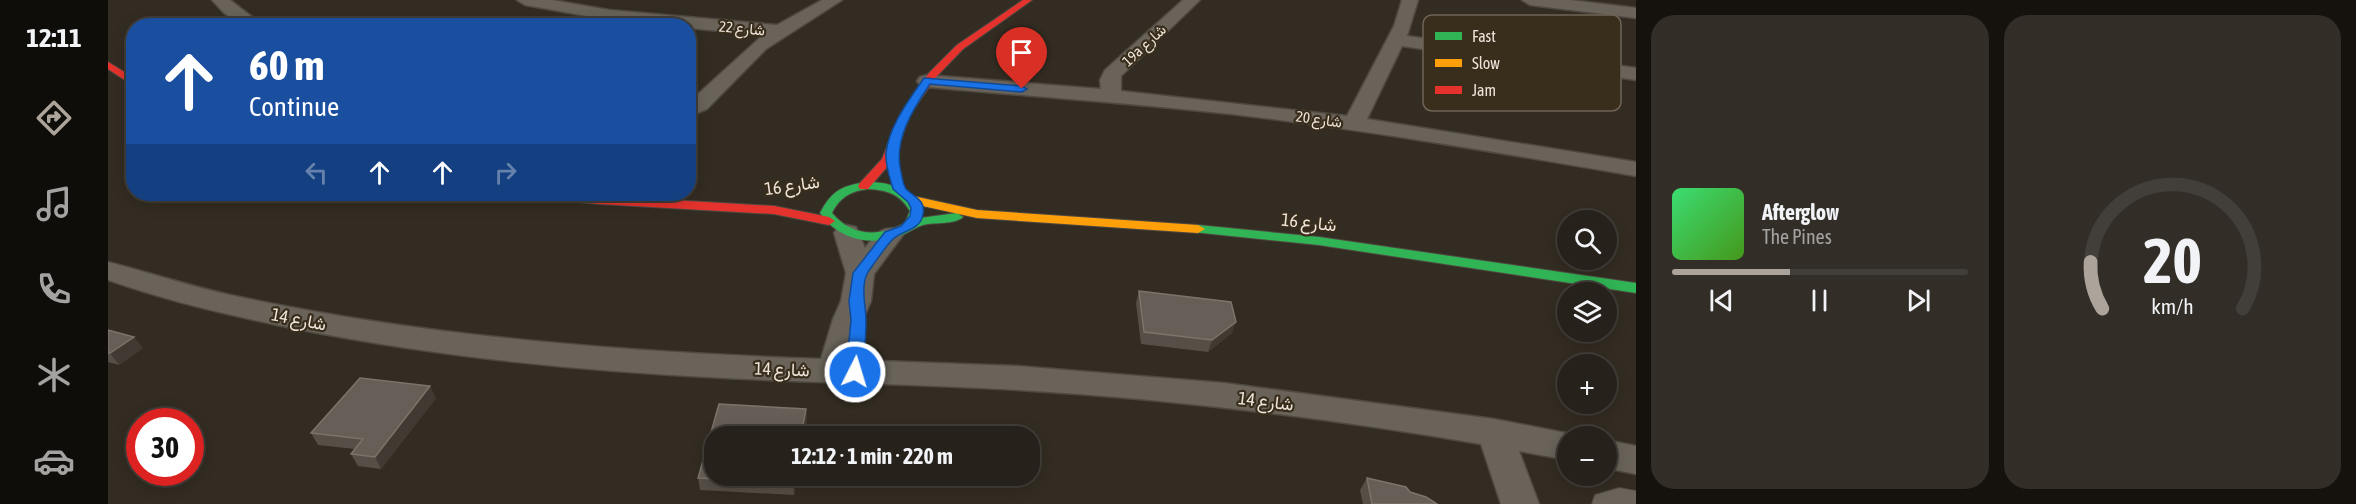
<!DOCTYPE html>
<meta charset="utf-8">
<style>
:root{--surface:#26211a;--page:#322e27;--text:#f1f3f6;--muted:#a4a3a2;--line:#423e39;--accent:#aca49a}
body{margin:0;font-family:"Asap Condensed",Vazirmatn,sans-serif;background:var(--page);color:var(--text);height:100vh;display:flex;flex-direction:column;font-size:22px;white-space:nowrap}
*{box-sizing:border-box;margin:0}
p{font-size:20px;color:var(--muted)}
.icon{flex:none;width:33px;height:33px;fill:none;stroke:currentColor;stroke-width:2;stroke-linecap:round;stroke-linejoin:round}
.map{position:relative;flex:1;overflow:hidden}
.sheet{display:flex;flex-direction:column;gap:15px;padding:15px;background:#15120e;width:720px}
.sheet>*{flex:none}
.guide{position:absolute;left:18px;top:18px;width:570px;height:183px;border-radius:24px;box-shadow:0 3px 15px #0003,0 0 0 2px var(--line);background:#1a4fa0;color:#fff;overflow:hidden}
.controls{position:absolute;left:1449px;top:210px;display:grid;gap:12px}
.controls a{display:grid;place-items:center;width:60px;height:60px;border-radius:50%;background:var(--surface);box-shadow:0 3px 15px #0003,0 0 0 2px var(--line);font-size:30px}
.speed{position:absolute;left:18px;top:408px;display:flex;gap:12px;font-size:30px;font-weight:700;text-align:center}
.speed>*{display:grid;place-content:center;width:78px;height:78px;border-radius:50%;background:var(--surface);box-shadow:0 3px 15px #0003,0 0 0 2px var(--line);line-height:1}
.speed .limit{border:9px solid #d22;background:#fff;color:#111}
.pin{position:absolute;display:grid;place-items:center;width:51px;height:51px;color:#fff;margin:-62px -26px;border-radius:50% 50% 50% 0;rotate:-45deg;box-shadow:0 0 6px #0007}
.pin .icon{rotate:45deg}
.me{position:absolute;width:66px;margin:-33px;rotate:5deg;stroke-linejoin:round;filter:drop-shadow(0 0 4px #0008)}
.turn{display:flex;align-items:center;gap:21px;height:126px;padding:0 24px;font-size:27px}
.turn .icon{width:78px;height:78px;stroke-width:2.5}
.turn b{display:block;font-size:42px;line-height:51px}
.lanes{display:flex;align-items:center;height:57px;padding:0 24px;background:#0003;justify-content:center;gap:30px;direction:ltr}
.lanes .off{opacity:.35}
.sheet .widget{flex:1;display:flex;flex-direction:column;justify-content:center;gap:9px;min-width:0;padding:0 21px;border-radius:24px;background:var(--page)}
.sheet .dial{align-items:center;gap:0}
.dial svg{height:156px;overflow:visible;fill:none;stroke:var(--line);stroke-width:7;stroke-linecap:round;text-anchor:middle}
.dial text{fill:var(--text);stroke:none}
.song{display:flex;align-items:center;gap:18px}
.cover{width:72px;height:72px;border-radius:9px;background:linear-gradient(135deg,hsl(140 70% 55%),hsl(100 70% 35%))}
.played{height:6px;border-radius:3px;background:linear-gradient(90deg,var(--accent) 40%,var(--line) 40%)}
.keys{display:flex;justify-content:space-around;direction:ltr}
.sheet .tiles{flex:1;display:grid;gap:15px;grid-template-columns:repeat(2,1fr)}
.trip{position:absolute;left:596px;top:426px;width:336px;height:60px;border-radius:24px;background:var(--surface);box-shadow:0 3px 15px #0003,0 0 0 2px var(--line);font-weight:700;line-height:60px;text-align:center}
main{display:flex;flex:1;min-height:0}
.tabs{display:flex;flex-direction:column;width:108px;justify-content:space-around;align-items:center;background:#0f0d0a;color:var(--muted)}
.tabs .icon{width:42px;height:42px}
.tabs .on{color:var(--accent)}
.tabs b{font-size:27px;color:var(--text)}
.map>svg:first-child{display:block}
</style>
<main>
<nav class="tabs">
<b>12:11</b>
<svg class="icon on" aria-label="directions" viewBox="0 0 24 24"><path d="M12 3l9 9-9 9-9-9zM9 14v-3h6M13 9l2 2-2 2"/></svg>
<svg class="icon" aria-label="music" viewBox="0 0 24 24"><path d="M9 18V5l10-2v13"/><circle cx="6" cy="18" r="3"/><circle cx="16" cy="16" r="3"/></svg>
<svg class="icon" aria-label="phone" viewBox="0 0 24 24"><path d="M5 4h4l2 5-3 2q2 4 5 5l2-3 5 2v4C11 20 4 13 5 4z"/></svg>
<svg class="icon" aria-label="climate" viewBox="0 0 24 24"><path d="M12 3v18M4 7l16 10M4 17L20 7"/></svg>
<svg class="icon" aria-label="car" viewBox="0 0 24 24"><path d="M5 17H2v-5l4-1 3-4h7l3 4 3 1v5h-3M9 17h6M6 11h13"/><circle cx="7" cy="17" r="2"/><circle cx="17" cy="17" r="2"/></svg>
</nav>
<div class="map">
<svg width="1528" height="504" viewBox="0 0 1528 504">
<rect width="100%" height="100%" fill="#332c22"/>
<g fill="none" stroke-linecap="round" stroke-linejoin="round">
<g stroke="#4f4941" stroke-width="2">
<polygon id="lane" points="1511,488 1528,491 1528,504 1484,504 1487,495"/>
</g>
<g stroke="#4f4941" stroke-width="3">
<g id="street">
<polygon points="104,0 122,0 156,26 136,26 116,13"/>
<polygon points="409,0 444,0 501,10 669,25 714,0 734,0 658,49 599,109 580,117 580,103 655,35 580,28 580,26 501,20 417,5"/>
<path d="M1075,0H1092L1013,76V91L1239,116L1286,26L1294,0H1310L1299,36L1528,68V80L1294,46L1259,119L1528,162V176C1393,153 1259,130 1123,114C1022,103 920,96 819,87L812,85L809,81L812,77L819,75L993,89L992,80L997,70Z"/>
<polygon points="1414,0 1462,0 1528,8 1528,18 1422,5"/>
<path d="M739,225L748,227L757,248C768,235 773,225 791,229L795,235L766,274L763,301L755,319L745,360L909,366L1116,383L1386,419L1473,436H1460V460L1411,451L1431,504H1393L1373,444C1219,418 1065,399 910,390C812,384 715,383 617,378C474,371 330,357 189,329C125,316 62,302 0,280V262C43,273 84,287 127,296C320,337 516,352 713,359L725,319L733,301L738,273L726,233L730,227Z"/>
<polygon points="1498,440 1528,446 1528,474 1498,468"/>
</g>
</g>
<g stroke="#4f4941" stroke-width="2">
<g id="fast">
<path d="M760,182C785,182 801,190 814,211L812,218L849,213L855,217C846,225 827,222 815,225C808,227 801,232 794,235C763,247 731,240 712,213C724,190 735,185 760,182ZM760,189C779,190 792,194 802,211L797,223C772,237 744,237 724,213C732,197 743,191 760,189Z"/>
<polygon points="1090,225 1211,237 1528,283 1528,293 1211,245 1085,232 1083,229 1085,226"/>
</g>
</g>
<g stroke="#4f4941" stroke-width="2">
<polygon id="slow" points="805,196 869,210 1090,225 1097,229 1090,233 869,218 801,203 799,200"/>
</g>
<g stroke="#4f4941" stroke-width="2">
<g id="jam">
<polygon points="915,0 924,0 855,49 828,77 803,113 785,160 760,189 752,189 750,186 752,183 774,159 793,113 821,73 849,45"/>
<polygon points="0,62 26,78 26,86 0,69"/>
<polygon points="424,194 462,194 666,206 721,217 727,221 721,225 666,214 491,204 430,198"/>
</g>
</g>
<use href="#lane" fill="#69635a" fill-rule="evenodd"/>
<use href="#street" fill="#69635a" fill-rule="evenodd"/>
<use href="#fast" fill="#30b455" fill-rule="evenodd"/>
<use href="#slow" fill="#ff9f0a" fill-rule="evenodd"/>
<use href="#jam" fill="#e5322d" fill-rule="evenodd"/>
</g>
<g fill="#564f47">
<polygon points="1031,291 1124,333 1100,352 1033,344 1028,303"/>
<polygon points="0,330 35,348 11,365 0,362"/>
<polygon points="328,398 273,469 250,466 243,454 247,449 210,445 203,433"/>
<polygon points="611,404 698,409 699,421 696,436 606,436 606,476 689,476 686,495 592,490 590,478"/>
<polygon points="1259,478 1302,492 1329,504 1255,504 1252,490"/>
</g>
<g fill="#413a32">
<polygon points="1128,322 1124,333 1100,352 1104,340"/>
<polygon points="26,337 35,348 11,365 2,353"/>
<polygon points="322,386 328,398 273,469 267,457"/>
<polygon points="698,409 699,421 696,436 693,436"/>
<polygon points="686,476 689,476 686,495 685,483"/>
</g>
<g fill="#675f57" stroke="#7c746b" stroke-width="1.5">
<polygon points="1031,291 1123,302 1128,322 1104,340 1036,332"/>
<polygon points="0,330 26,337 2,353 0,353"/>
<polygon points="252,378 322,386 267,457 243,454 255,439 203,433"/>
<polygon points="611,404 698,409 693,436 606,436 606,476 686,476 685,483 590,478"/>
<polygon points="1259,478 1298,487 1302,492 1318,497 1329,504 1264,504"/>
</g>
<path fill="#1a73e8" stroke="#114b97" stroke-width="1.5" d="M816,78L914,86L919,89L914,92L822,84C805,109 785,140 793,172C794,177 795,185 798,189C806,197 818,200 815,214C813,230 795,230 785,239C777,247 767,262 760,272C752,286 758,306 758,321C758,338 756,355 755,372L752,376H741L738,372L743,320L741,301L745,273L777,232L793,226L802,216L803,208L800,202L785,189C782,178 777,165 778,153C781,126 801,100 816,78Z"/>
<g text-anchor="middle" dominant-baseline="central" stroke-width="4.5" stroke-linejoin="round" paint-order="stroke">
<g font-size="15" fill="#ede5da" stroke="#392d1c">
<text transform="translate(634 28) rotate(5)">شارع 22</text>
<text transform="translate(1036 45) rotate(-43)">19a شارع</text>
<text transform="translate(1211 119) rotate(8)">شارع 20</text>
</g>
<g font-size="18" fill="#ede5da" stroke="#392d1c">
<text transform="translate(684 185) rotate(-8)">شارع 16</text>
<text transform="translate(1201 222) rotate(6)">شارع 16</text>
<text transform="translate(191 319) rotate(11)">شارع 14</text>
<text transform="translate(674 369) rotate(2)">شارع 14</text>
<text transform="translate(1158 401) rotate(7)">شارع 14</text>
</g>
</g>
<rect x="1315" y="15" width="198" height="96" rx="9" fill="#392d1c" stroke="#6f6455" stroke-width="1.5"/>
<rect x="1327" y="32" width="27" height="8" fill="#30b455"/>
<rect x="1327" y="59" width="27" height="8" fill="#ff9f0a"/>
<rect x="1327" y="86" width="27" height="8" fill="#e5322d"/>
<g font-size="16" fill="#ede5da">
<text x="1364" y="42">Fast</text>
<text x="1364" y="69">Slow</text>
<text x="1364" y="96">Jam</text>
</g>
</svg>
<div class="controls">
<a><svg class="icon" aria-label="search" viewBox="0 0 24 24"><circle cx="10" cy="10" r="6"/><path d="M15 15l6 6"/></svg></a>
<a><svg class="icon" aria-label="layers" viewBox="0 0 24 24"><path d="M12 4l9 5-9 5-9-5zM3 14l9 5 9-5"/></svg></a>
<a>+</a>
<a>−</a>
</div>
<div class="speed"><div class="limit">30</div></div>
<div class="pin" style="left:914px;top:89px;background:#d93025"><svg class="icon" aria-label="arrive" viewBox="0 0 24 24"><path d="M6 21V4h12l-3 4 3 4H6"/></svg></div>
<svg class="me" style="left:747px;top:372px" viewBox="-20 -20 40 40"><circle r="17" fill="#1a73e8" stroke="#fff" stroke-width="3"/><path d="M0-11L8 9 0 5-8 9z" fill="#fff"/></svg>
<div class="trip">12:12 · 1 min · 220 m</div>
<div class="guide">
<div class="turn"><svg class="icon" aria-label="ahead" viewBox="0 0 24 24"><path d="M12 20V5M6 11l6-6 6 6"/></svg><div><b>60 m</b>Continue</div></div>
<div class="lanes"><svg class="icon off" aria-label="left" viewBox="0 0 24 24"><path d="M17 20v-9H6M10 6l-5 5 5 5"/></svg><svg class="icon" aria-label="ahead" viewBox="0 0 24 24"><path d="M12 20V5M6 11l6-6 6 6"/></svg><svg class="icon" aria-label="ahead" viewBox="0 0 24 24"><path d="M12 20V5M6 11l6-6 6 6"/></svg><svg class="icon off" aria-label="right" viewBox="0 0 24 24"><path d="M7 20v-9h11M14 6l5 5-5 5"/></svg></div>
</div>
</div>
<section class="sheet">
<div class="tiles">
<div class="widget">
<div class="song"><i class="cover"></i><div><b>Afterglow</b><p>The Pines</p></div></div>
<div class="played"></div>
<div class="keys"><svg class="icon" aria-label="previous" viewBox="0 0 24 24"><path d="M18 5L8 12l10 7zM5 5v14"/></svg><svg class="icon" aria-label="pause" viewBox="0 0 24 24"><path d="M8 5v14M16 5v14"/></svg><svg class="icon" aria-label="next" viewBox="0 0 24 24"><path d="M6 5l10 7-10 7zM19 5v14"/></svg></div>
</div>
<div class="widget dial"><svg viewBox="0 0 100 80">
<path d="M14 69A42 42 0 1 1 86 69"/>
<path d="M14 69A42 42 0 0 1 8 45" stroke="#aca49a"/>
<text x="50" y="56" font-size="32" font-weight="700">20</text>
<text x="50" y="72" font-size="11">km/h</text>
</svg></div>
</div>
</section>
</main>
